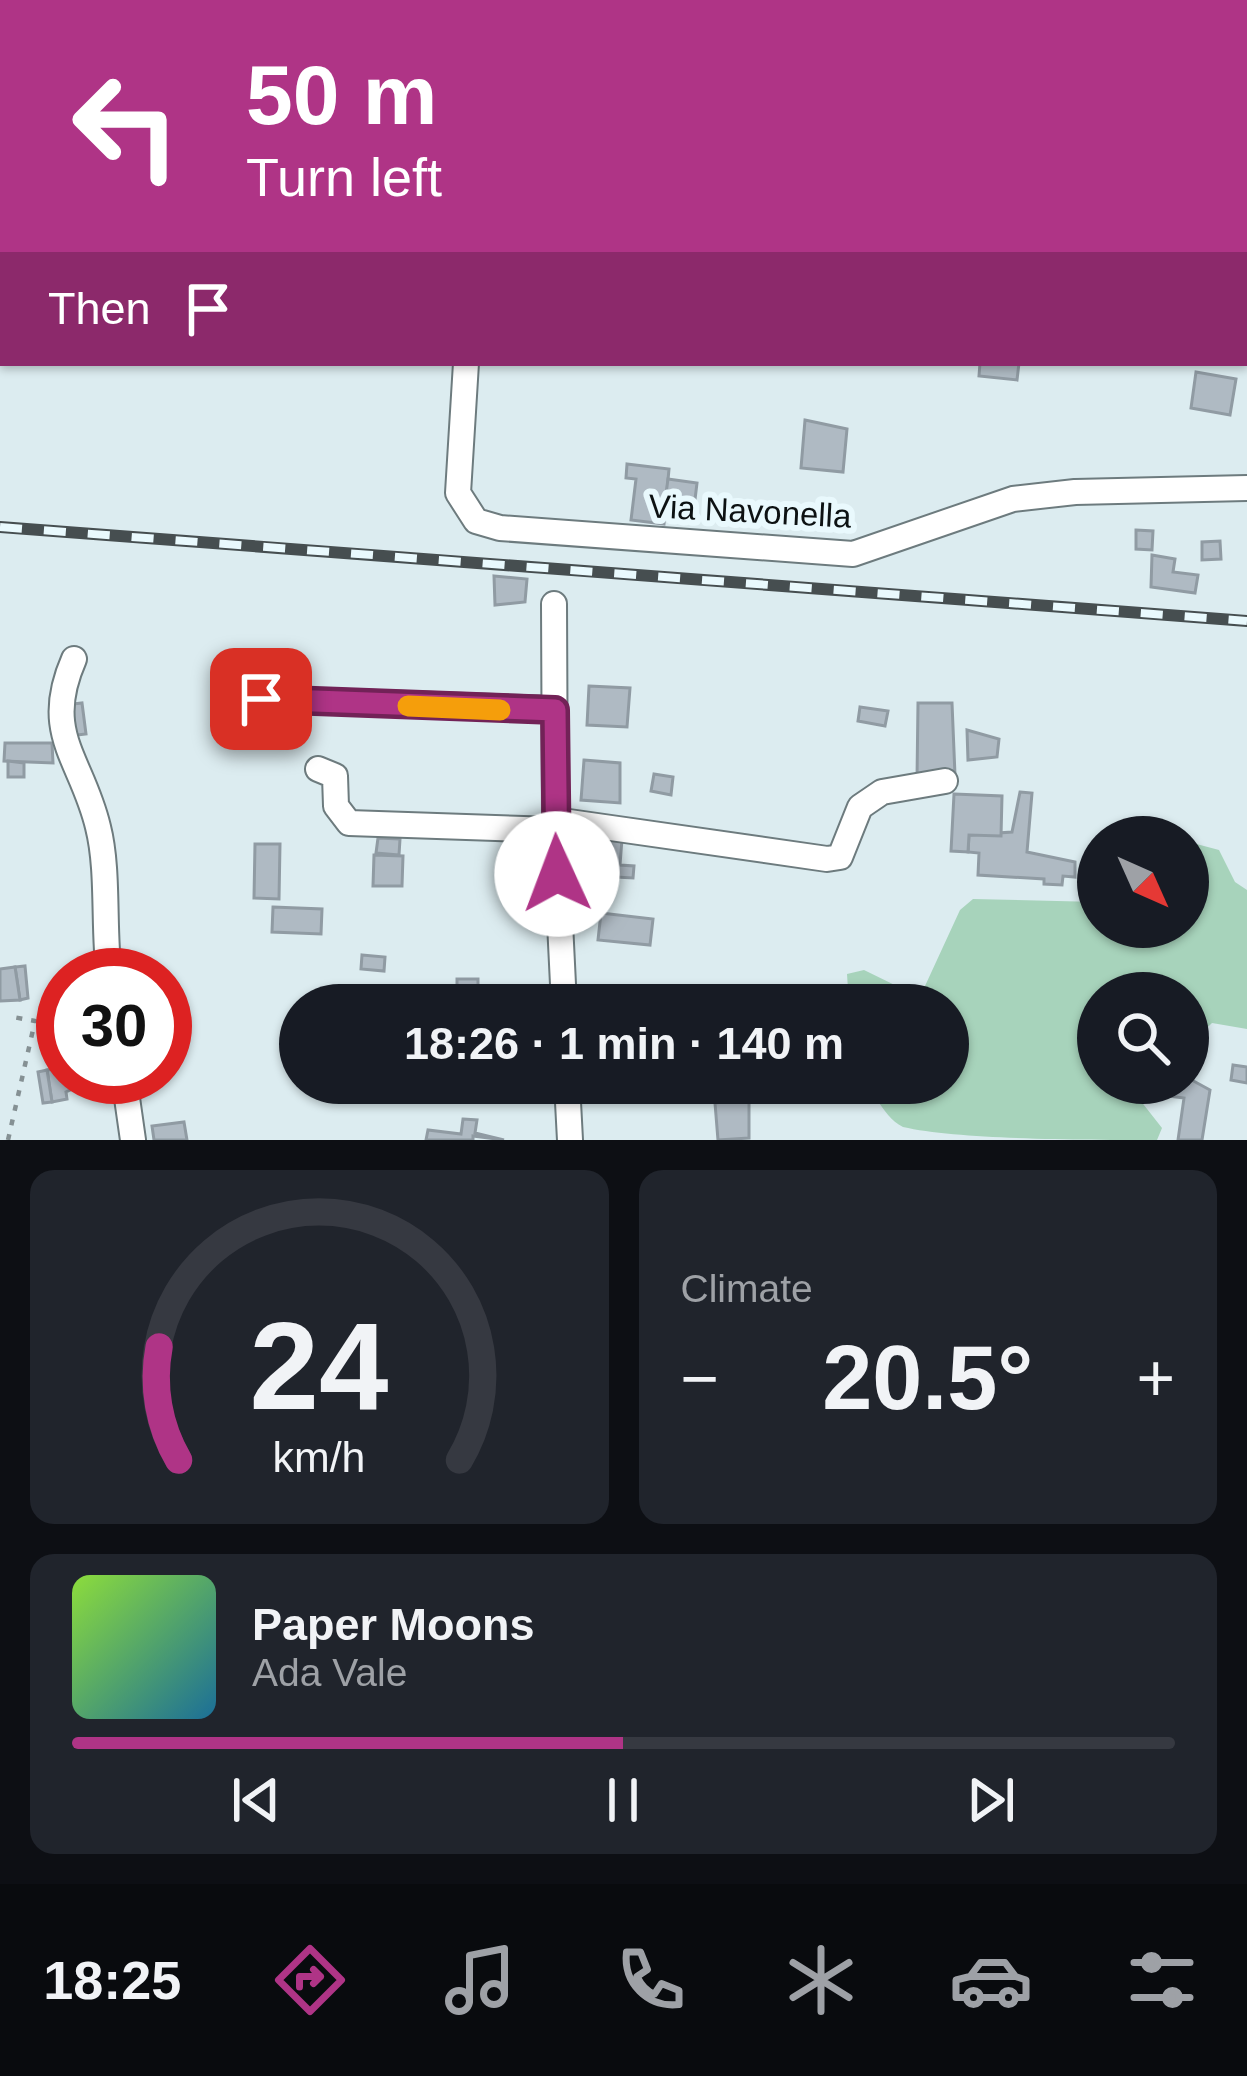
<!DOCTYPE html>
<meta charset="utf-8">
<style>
:root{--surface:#171b24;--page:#20242c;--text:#f1f3f6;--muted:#9ea1a6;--line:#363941;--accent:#af3486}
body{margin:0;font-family:Helvetica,sans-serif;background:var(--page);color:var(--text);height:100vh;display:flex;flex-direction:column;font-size:45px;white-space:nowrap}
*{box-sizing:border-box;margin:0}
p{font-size:39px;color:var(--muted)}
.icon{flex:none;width:66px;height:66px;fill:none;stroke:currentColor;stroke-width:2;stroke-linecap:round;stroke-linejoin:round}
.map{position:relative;height:1140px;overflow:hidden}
.details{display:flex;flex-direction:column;gap:30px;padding:30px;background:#0d0f14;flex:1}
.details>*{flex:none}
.guide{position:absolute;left:0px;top:0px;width:1248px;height:366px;box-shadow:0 3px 9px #0004;background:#af3486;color:#fff;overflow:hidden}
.needle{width:78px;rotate:135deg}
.buttons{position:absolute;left:1077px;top:816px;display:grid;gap:24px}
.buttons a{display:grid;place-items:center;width:132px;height:132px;border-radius:50%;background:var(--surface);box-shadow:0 3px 9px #0004;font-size:60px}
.speed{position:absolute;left:36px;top:948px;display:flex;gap:24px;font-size:60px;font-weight:700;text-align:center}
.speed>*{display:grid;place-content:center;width:156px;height:156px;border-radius:50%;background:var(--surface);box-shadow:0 3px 9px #0004;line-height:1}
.speed .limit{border:18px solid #d22;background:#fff;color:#111}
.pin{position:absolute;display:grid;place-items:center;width:102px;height:102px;color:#fff;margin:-51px;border-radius:24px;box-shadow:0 6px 18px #0006}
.me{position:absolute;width:132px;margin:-66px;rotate:358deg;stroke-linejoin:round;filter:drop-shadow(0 0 9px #0008)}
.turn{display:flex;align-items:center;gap:42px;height:252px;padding:0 48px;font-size:54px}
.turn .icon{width:156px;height:156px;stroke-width:2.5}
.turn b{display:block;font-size:84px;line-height:102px}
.then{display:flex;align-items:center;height:114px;padding:0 48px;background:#0003;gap:24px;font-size:45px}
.big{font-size:90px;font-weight:800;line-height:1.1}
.details .tile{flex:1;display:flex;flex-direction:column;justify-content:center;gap:18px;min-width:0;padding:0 42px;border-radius:24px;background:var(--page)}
.details .dial{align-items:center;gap:0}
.dial svg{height:312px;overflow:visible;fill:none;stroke:var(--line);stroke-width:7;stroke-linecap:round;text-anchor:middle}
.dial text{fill:var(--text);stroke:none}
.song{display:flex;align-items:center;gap:36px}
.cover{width:144px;height:144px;border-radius:18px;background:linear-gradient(135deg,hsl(90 70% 55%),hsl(200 70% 35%))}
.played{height:12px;border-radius:6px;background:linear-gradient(90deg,var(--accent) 50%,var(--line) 50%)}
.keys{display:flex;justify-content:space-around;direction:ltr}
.heat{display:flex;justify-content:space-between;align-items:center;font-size:66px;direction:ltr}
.details .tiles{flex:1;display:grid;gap:30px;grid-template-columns:1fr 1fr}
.tile:last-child{grid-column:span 2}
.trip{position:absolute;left:279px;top:984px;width:690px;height:120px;border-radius:60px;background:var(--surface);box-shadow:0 3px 9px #0004;font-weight:800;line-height:120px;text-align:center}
.tab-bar{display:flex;height:192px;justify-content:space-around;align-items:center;background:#090b0e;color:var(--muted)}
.tab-bar .icon{width:84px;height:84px}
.tab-bar .active{color:var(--accent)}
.tab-bar b{font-size:54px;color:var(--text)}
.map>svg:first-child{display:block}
</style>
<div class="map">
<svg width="1247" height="1140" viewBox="0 0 1247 1140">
<rect width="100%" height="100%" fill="#dcecf0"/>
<path fill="#a7d3bb" d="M1189,842L1219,850L1235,882L1247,890V1029L1212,1023L1188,1046V993H1098V1083H1141L1140,1100L1162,1128L1157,1140C1091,1140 959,1140 903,1127C891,1121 884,1110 877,1100L878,1083H948V1005H849L847,974L864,970L909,992L925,986L960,910L973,899L1098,902V927H1188Z"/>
<g fill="#afbac3" stroke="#909ba3" stroke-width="3">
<rect x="85" y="0" width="85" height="3"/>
<polygon points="980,363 1019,363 1017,380 979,376"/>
<polygon points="1196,372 1236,379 1230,415 1191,408"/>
<polygon points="805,420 847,429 843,472 801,468"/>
<polygon points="627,464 669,469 664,524 631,520 636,479 626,478"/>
<polygon points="668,479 697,483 694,508 665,501"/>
<polygon points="1136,530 1153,531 1152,550 1136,549"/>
<polygon points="1220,541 1221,559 1202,560 1202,542"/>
<polygon points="1152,555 1175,559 1173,572 1198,575 1195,593 1151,587"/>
<polygon points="494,576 527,579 525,602 495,605"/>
<polygon points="290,656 290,675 259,677 258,657"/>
<polygon points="589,686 630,688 627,727 587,725"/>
<polygon points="82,703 86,734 68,736 64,705"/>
<polygon points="918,703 952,703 955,775 917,779"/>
<polygon points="860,707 888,711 885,726 858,721"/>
<polygon points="967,730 999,739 997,757 968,760"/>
<polygon points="5,743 52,743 53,763 4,761"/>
<polygon points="584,760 620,763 620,803 581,800"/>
<polygon points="8,761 24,763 24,777 8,777"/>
<polygon points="654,774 673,777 671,795 651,791"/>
<polygon points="1020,792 1032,793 1027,852 1075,862 1075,877 1063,876 1062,885 1044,884 1044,879 978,875 979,853 968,852 969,835 1012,832"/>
<polygon points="954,794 1002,796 1001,836 969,835 968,852 951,851"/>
<polygon points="583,835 622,839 620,865 634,866 633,878 579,875"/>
<polygon points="378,838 400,839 399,855 376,853"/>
<polygon points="255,844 280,844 279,899 254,898"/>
<polygon points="374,855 403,856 402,886 373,886"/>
<polygon points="273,907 322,909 321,934 272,932"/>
<polygon points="601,913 653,919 650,945 598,940"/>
<polygon points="362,955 385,957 384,971 361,969"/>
<polygon points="25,966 28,998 20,1000 15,967"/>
<polygon points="15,967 20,1000 0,1001 0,969"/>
<polygon points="457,979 478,979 478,1005 425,1005 424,987 457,986"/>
<polygon points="1233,1065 1247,1067 1247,1083 1231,1080"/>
<polygon points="63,1068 63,1077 87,1077 88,1082 66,1092 67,1099 52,1102 47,1070"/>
<polygon points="47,1070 52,1102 43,1103 38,1072"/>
<polygon points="1188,1078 1210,1090 1202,1140 1178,1140 1184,1098 1168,1096 1170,1083 1188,1083"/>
<polygon points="714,1083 749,1083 749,1138 718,1140 715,1103 723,1102 722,1088"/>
<polygon points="463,1119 477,1120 475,1133 504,1140 473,1136 473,1140 426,1140 428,1130 461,1134"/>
<polygon points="184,1122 187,1140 154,1140 152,1126"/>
</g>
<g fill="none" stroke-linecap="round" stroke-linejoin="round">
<g stroke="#6d7b7e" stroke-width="28">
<g id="minor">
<polyline points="482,3 482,0"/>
<polyline points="466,363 458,493 476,521 500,528 853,554 1013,499 1075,492 1247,488"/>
<polyline points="554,604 555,820 564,1005"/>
<path d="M74,659C41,734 82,759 98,827C109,870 103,928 109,975"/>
<polyline points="261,699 555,709"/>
<polyline points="318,769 335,776 336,806 349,823 555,830"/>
<polyline points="555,820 827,859 840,857 860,807 882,792 945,781"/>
<polyline points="124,1077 133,1140"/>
<polyline points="567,1083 570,1140"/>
</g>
</g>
<polyline stroke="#859093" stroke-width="4.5" stroke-dasharray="6 9" stroke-linecap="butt" points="8,1140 35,1021 13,1017"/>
<use href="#minor" stroke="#fff" stroke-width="24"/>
<g stroke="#464e50" stroke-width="12">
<polyline id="rail" points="0,527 1247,621"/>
</g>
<use href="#rail" stroke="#e9f9fd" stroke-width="8" stroke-dasharray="22" stroke-linecap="butt"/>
</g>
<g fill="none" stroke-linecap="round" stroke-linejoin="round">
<g stroke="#722257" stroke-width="30">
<polyline id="route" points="261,699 555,710 557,874"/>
</g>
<use href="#route" stroke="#af3486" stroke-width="21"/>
<polyline stroke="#f59e0b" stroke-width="21" points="408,706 500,710"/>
</g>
<g text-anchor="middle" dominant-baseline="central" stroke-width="12" stroke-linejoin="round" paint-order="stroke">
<g font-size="33" fill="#0d1213" stroke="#e9f9fd">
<text transform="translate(750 511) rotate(3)">Via Navonella</text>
</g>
</g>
</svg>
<div class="buttons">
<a><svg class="needle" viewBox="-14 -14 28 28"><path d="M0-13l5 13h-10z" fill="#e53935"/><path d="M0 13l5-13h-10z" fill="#9ea1a6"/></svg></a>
<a><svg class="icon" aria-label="search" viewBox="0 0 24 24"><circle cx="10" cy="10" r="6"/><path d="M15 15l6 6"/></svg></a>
</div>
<div class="speed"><div class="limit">30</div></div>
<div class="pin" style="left:261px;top:699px;background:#d93025"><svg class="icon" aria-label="arrive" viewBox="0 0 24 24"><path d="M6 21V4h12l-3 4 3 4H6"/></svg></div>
<svg class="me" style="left:557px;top:874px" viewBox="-20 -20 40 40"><circle r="19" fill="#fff"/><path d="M0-13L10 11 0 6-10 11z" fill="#af3486"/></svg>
<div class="trip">18:26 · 1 min · 140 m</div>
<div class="guide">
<div class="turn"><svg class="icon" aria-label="left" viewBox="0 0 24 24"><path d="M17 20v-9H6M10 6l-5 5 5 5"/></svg><div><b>50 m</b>Turn left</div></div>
<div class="then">Then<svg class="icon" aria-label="arrive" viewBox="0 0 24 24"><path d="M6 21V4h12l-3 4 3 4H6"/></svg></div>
</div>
</div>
<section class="details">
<div class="tiles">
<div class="tile dial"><svg viewBox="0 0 100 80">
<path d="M14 69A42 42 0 1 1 86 69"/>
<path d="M14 69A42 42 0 0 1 9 40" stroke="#af3486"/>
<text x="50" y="56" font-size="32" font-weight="700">24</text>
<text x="50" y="72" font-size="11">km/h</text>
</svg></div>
<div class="tile"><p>Climate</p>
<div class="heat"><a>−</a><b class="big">20.5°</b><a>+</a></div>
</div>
<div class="tile">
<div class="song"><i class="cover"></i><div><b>Paper Moons</b><p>Ada Vale</p></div></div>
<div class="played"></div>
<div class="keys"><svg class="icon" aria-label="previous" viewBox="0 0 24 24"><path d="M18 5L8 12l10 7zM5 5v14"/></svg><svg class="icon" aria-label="pause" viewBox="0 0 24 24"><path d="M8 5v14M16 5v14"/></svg><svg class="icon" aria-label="next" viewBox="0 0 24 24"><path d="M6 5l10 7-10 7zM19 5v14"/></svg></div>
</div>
</div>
</section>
<nav class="tab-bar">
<b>18:25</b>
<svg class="icon active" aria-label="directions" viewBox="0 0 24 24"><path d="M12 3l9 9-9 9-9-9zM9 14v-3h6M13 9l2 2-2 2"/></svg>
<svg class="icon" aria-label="music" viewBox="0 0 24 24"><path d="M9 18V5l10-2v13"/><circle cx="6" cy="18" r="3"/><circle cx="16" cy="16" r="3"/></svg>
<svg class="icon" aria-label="phone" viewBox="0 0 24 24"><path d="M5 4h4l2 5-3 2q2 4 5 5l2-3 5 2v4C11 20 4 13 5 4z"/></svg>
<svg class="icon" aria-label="climate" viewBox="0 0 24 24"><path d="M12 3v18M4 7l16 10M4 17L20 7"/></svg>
<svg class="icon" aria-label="car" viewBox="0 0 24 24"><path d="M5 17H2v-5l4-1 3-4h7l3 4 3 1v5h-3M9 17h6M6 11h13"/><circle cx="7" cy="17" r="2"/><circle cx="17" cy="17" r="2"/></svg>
<svg class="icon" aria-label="filters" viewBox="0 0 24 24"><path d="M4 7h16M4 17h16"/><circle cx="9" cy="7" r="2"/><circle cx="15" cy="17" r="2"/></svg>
</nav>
